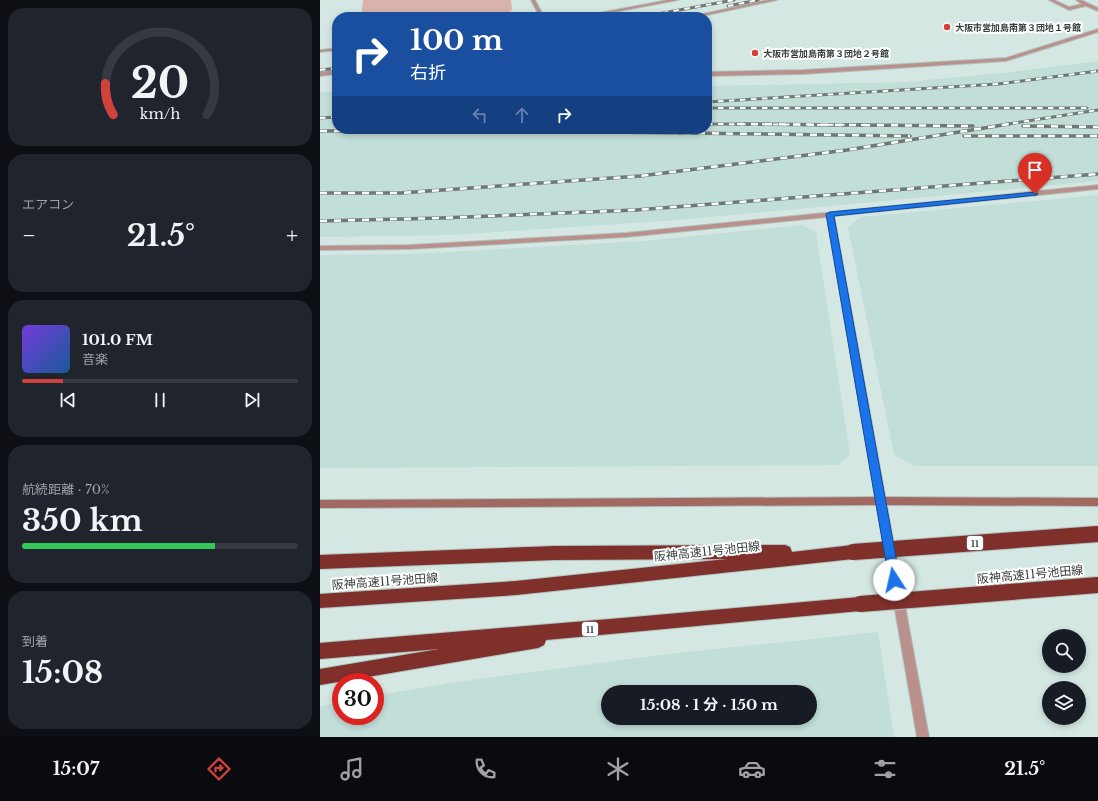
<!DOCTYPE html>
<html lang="ja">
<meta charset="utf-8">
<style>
:root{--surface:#171b24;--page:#20242c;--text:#f1f3f6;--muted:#9ea1a6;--line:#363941;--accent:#d1423d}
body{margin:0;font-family:"Libre Baskerville","Noto Sans JP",serif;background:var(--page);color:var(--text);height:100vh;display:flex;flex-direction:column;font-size:15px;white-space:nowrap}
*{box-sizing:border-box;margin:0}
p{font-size:13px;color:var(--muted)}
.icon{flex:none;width:22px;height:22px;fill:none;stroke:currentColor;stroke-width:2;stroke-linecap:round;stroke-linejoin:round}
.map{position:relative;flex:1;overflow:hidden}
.details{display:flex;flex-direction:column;gap:8px;padding:8px;background:#0d0f14;width:320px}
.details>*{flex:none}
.banner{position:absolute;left:12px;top:12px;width:380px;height:122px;border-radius:16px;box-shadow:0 2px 6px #0003;background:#1a4fa0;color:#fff;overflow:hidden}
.tools{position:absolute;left:722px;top:629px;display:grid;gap:8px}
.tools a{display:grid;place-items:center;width:44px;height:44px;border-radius:50%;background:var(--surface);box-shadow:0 2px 6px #0003;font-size:20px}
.speed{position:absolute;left:12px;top:673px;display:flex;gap:8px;font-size:20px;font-weight:700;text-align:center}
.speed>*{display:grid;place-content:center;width:52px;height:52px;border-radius:50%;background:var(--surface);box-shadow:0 2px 6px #0003;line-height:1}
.speed .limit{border:6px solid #d22;background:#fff;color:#111}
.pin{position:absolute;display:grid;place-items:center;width:34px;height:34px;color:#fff;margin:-41px -17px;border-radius:50% 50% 50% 0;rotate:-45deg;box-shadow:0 0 4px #0007}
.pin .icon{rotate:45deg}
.me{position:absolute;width:44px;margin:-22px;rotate:350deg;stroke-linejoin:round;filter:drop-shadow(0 0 3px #0008)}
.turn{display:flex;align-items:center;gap:14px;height:84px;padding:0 12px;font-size:18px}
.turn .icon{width:52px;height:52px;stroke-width:2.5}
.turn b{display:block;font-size:28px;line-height:34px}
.lanes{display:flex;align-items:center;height:38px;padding:0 12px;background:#0003;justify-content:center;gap:20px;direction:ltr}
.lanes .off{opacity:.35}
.big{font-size:30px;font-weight:700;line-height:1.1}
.details .tile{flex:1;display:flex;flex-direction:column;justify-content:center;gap:6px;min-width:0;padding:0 14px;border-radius:16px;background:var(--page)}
.details .dial{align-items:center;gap:0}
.dial svg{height:104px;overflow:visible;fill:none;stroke:var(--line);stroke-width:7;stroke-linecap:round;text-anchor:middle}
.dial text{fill:var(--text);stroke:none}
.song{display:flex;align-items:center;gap:12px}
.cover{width:48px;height:48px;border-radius:6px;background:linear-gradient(135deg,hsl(260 70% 55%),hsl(210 70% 35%))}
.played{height:4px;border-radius:2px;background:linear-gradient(90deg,var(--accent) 15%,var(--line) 15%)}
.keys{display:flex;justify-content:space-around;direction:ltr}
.heat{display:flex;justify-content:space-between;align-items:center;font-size:22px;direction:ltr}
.charge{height:6px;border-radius:3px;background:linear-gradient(90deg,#34c759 70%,var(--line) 0)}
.trip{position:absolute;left:281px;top:685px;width:216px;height:40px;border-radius:20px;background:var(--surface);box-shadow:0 2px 6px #0003;font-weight:700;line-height:40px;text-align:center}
.menu{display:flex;height:64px;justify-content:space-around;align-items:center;background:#090b0e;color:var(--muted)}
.menu .icon{width:28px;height:28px}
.menu .active{color:var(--accent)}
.menu b{font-size:18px;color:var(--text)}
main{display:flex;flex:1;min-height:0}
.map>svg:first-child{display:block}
</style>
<main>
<section class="details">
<div class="tile dial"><svg viewBox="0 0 100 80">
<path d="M14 69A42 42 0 1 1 86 69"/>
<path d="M14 69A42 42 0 0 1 8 45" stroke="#d1423d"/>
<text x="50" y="56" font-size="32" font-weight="700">20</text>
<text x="50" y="72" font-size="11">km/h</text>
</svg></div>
<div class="tile"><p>エアコン</p>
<div class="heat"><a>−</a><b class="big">21.5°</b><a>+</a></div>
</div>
<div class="tile">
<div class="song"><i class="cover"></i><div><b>101.0 FM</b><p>音楽</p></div></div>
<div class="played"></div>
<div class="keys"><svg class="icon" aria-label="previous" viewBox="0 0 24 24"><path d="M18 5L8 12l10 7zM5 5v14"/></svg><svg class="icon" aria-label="pause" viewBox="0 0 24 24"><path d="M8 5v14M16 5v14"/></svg><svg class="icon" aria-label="next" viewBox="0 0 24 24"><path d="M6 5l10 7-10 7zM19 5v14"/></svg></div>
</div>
<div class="tile"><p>航続距離 · 70%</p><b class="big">350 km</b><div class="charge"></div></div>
<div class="tile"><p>到着</p><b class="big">15:08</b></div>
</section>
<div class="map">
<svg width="778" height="737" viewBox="0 0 778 737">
<rect width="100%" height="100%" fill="#d4e7e3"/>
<g fill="#c2ded8" fill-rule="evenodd">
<polygon points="778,61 778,181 359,220 133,235 0,237 0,92 17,92 17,129 387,129 387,86 586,82 691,72"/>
<polygon points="778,195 778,466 595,466 574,455 528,227 541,217"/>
<polygon points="482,225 496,232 530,455 518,465 0,468 0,255 90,254 323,241"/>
<path d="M558,632L574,737H0V706L21,702V716H55V696L129,683L348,654ZM288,692H490V718H288Z"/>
</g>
<polygon fill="#d9b4af" points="43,0 191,0 192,10 181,17 41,17"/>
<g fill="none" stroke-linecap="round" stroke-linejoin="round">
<g stroke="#b1c2be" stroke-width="2">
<g id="street">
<polygon points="211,0 215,0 224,17 220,17"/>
<polygon points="348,0 358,0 268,17 258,17"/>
<polygon points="448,0 457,0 378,17 369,17"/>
<polygon points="729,0 734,0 749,7 762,4 756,0 761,0 778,8 778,11 766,6 749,10"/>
<polygon points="778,29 778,32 686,61 483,74 387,76 387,72 483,70 686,58"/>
<polygon points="17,48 17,50 0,52 0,50"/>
<polygon points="17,70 17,74 0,76 0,72"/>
<polygon points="778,185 778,189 514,216 609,737 597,737 507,217 306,237 90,249 0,250 0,246 90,245 306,233"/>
</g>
</g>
<g stroke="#b1c2be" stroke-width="2">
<polygon id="secondary" points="560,497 778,498 778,506 560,505 0,508 0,500"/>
</g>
<g stroke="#b1c2be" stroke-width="2">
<g id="highway">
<polygon points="465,545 470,547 472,552 533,545 538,547 540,552 538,557 533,559 196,595 0,608 0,594 196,581 407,559 235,560 0,569 0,555 235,546"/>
<polygon points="540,597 545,599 548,604 545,609 540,611 226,640 224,645 218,648 0,685 0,669 119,649 0,659 0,643 302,618"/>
</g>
</g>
<use href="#street" fill="#b9908b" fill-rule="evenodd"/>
<use href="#secondary" fill="#a26862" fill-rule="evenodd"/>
<use href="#highway" fill="#7f302b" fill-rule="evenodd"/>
<g stroke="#6d7976" stroke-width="3">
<g id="rail-far1">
<polyline points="408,6 438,0"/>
<polyline points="321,17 414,0"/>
<polyline points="0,70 17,68"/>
<polyline points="387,102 678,84 778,71"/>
<polyline points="387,108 767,108"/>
<polyline points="0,118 17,117"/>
<polyline points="387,124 550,125"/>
<polyline points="682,125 778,110"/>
</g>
</g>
<g stroke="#6d7976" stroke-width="3.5">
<g id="rail">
<polyline points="417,124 653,126"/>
<polyline points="703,126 778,127"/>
<polyline points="0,131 141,130 590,136"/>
<polyline points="644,136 778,136"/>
<polyline points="0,193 80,193 320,176 527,150 689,124"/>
<polyline points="0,221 121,218 316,210 778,174"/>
</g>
</g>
<use href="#rail-far1" stroke="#fff" stroke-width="2" stroke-dasharray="5.5" stroke-linecap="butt"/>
<use href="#rail" stroke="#fff" stroke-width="2.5" stroke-dasharray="7" stroke-linecap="butt"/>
<g stroke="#b1c2be" stroke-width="18" stroke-linecap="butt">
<g id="highway-bridge">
<polyline points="533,552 778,534"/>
<polyline points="540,604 778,585"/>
</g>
</g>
<use href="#highway-bridge" stroke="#7f302b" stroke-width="16"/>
</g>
<polygon fill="#1a73e8" stroke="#114b97" points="715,192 718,194 717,195 514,216 580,580 578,584 574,585 570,584 569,580 506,214 510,212"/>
<g fill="#d1423d" stroke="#fff" stroke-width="1.5">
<circle cx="627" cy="27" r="4"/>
<circle cx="435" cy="53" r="4"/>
</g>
<g text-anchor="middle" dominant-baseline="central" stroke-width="4" stroke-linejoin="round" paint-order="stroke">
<g font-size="9" font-weight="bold" fill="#373f3d" stroke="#fff" text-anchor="start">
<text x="635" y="27">大阪市営加島南第３団地１号館</text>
<text x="443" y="53">大阪市営加島南第３団地２号館</text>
</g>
<g fill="#fff" stroke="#737977" stroke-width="1">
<rect x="647" y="536" width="16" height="14" rx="3"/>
<rect x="262" y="622" width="16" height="14" rx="3"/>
</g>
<g font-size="9" font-weight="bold" fill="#373f3d">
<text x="655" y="543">11</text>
<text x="270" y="629">11</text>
</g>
<g font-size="12" fill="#373f3d" stroke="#fff">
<text transform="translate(387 551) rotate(-6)">阪神高速11号池田線</text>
<text transform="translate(710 574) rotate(-5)">阪神高速11号池田線</text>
<text transform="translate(65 581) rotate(-4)">阪神高速11号池田線</text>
</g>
</g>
</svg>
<div class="tools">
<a><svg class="icon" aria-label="search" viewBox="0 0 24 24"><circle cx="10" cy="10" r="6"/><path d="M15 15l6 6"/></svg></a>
<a><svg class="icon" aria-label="layers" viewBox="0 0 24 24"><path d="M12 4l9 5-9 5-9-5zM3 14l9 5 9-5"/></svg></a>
</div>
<div class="speed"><div class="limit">30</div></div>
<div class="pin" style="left:715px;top:194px;background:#d93025"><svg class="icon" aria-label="arrive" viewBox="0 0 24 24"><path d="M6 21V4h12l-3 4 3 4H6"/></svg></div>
<svg class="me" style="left:574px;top:580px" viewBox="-20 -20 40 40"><circle r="19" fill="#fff"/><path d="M0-13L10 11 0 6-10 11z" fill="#1a73e8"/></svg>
<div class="trip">15:08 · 1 分 · 150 m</div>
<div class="banner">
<div class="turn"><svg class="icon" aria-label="right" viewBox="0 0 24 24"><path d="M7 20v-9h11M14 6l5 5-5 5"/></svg><div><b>100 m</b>右折</div></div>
<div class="lanes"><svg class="icon off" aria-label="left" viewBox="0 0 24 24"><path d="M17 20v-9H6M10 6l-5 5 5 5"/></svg><svg class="icon off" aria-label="ahead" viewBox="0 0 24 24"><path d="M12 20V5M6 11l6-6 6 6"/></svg><svg class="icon" aria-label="right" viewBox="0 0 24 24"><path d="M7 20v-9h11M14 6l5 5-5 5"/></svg></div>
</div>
</div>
</main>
<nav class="menu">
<b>15:07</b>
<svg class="icon active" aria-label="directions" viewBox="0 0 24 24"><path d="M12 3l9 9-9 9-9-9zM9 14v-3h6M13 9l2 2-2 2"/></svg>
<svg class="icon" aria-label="music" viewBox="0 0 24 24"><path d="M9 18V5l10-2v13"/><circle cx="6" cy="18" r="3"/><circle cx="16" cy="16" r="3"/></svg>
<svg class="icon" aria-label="phone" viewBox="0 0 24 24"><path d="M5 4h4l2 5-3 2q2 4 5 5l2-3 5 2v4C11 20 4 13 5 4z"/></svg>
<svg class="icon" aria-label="climate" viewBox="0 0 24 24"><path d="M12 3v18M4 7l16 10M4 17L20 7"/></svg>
<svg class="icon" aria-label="car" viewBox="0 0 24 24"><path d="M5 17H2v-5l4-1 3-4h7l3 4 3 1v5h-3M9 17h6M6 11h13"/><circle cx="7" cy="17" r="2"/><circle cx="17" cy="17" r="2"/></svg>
<svg class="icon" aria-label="filters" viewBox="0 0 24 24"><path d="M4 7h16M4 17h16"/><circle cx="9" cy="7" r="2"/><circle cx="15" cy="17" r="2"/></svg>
<b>21.5°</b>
</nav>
